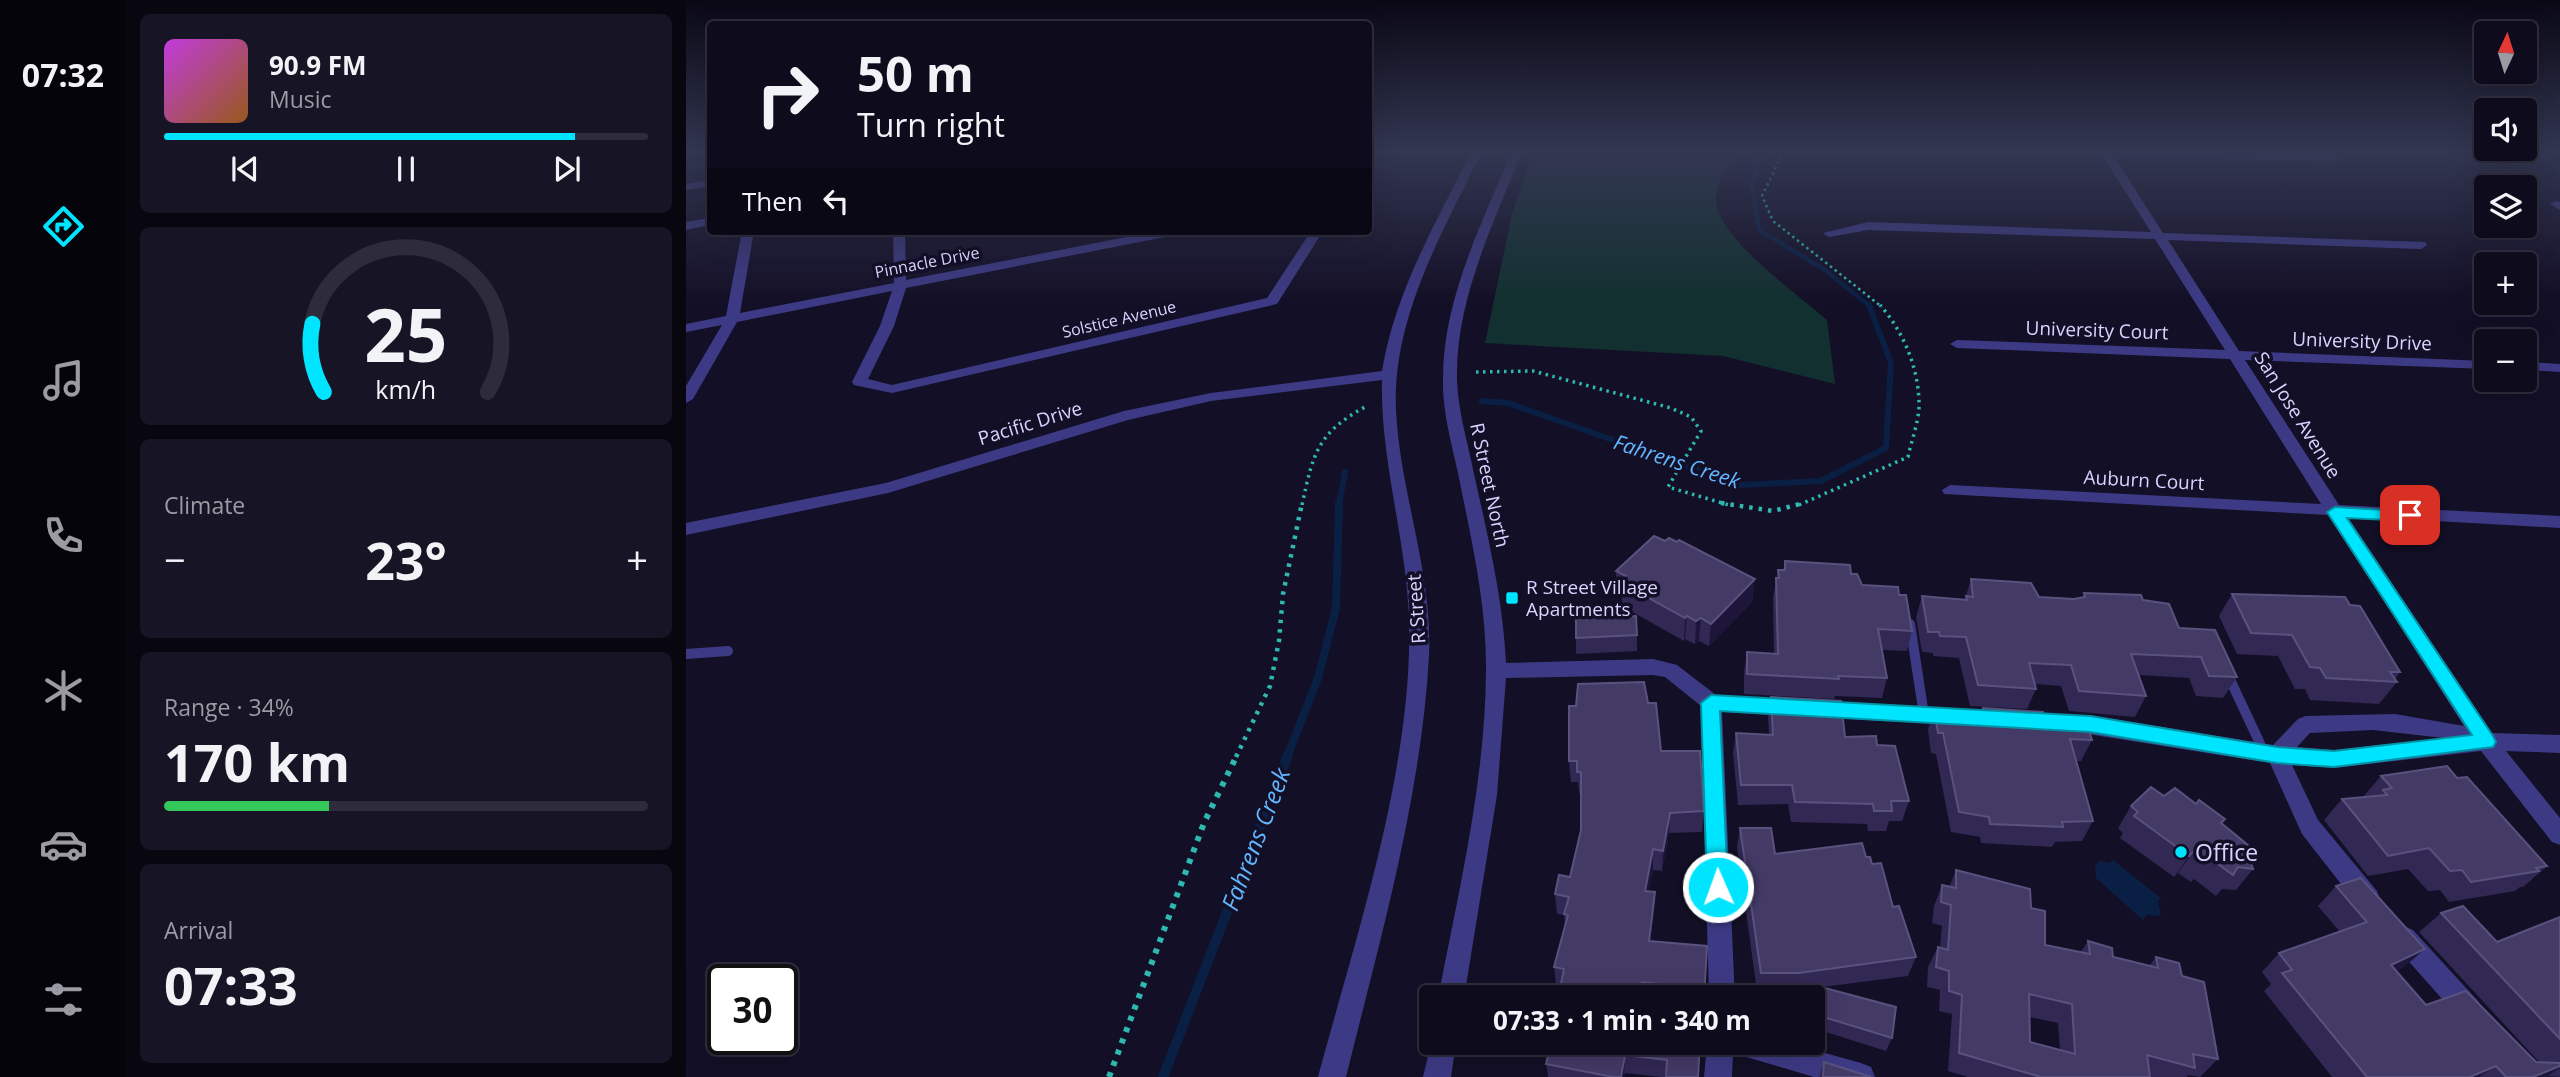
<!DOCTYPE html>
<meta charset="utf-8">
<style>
:root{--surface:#0e0b1c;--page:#171425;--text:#f1f3f6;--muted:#9b9ba3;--line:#2e2b3b;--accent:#00e5ff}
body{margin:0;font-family:"Open Sans",sans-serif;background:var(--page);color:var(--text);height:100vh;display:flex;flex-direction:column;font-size:26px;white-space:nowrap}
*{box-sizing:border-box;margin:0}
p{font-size:23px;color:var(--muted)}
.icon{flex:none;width:38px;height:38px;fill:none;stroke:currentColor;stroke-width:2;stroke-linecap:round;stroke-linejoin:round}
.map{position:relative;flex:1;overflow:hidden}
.sheet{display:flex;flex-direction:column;gap:14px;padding:14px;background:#08060f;width:560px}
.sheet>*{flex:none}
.guide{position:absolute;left:21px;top:21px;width:665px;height:214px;border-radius:7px;box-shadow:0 7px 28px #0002,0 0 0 2px var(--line);background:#0e0b1c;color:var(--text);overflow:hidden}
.needle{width:46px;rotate:4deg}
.controls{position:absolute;left:1788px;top:21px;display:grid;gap:14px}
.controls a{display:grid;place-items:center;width:63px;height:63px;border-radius:7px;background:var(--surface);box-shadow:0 7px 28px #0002,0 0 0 2px var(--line);font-size:35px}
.speed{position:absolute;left:21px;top:964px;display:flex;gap:14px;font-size:35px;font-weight:700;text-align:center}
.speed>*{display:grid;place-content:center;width:91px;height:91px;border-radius:50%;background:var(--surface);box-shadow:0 7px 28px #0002,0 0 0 2px var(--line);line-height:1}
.speed .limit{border:4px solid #111;border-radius:10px;background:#fff;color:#111}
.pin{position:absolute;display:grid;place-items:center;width:60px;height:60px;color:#fff;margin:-30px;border-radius:14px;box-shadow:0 4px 10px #0006}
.me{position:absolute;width:77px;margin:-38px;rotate:358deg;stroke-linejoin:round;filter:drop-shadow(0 0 5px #0008)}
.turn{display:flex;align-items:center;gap:24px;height:147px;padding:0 35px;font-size:32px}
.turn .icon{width:91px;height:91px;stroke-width:2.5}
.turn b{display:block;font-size:49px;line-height:60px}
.then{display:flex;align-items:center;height:66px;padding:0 35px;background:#0003;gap:14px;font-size:26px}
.big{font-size:52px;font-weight:700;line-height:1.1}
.sheet .widget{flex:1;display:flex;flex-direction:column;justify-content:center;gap:10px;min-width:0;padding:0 24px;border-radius:10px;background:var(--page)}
.sheet .dial{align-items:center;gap:0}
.dial svg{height:182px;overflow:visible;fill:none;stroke:var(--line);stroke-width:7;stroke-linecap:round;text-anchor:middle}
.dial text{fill:var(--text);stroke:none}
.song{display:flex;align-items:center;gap:21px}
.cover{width:84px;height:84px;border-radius:10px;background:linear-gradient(135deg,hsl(290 70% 55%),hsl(30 70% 35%))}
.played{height:7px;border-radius:4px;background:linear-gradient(90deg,var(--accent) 85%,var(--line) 85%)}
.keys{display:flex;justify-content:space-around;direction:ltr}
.heat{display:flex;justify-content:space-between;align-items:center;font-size:38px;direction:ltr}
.charge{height:10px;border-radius:5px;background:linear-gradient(90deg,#34c759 34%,var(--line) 0)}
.trip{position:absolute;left:733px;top:985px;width:406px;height:70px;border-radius:7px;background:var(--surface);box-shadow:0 7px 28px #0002,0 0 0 2px var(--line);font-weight:700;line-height:70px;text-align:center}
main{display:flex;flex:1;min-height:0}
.menu{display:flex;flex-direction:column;width:126px;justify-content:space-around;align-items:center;background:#06040b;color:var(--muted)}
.menu .icon{width:49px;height:49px}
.menu .selected{color:var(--accent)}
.menu b{font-size:32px;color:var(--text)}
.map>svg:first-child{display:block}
</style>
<main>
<nav class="menu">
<b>07:32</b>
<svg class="icon selected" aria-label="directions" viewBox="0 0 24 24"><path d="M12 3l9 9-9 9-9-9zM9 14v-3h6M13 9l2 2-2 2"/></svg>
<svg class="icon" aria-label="music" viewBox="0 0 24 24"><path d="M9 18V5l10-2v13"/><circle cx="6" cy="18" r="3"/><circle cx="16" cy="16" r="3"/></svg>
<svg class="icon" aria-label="phone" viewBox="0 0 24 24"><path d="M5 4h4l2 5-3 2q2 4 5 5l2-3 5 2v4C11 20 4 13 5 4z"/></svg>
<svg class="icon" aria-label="climate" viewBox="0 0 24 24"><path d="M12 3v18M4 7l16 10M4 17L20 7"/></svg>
<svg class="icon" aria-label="car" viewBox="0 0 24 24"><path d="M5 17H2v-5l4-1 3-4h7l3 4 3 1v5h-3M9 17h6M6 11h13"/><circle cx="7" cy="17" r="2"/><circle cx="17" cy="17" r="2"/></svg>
<svg class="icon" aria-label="filters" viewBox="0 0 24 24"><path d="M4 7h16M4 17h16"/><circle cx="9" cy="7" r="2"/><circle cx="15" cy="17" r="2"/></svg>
</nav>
<section class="sheet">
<div class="widget">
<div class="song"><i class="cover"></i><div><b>90.9 FM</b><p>Music</p></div></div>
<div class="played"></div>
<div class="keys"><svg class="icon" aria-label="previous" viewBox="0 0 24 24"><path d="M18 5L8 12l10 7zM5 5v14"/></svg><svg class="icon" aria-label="pause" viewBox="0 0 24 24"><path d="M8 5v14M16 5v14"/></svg><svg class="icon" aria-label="next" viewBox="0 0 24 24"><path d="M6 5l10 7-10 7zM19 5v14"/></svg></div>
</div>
<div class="widget dial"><svg viewBox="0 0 100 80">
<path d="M14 69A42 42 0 1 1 86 69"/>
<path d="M14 69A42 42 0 0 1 9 39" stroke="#00e5ff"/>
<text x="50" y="56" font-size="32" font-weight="700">25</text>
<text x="50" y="72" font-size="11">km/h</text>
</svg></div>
<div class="widget"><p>Climate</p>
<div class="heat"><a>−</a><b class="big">23°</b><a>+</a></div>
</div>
<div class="widget"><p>Range · 34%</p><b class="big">170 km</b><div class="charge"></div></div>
<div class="widget"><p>Arrival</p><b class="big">07:33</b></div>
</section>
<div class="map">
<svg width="1874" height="1077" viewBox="0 0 1874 1077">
<rect width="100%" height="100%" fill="#130f26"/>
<path fill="#12302f" d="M848,151H1050C1043,165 1029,184 1030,200C1031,238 1113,295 1141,320L1149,384L1037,356L799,343L826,214Z"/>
<polygon fill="#0a1f44" points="1427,860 1476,899 1472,901 1475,916 1461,915 1457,920 1410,878 1409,865 1414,861 1423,863"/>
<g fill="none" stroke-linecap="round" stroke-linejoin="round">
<polyline stroke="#0a1f44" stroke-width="4.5" points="1075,151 1066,184 1073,230 1139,270 1185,307"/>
<g stroke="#0a1f44" stroke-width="6">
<polyline points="796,401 822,403 1054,485 1135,481 1200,448 1205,363 1183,305"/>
<polyline points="653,505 659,472"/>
</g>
<polyline stroke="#0a1f44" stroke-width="8" points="601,757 632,678 650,608 653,503"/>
<polyline stroke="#0a1f44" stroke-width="10" points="477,1077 602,755"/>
<polyline stroke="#2fb8b0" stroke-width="2.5" stroke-dasharray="2.5 3.5" stroke-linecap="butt" points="1098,151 1076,196 1087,221 1196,307"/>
<g stroke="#2fb8b0" stroke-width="3.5" stroke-dasharray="2.5 4.5" stroke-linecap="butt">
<polyline points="790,372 847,371 985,408 1005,417 1015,431 982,487 1043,505"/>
<path d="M616,505C627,454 631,433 679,407"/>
<path d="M1113,505L1222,457C1225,442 1232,424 1233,408C1234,371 1218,332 1194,305"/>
</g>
<g stroke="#2fb8b0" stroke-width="4.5" stroke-dasharray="3.5 6" stroke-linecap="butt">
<polyline points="1035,503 1087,511 1118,503"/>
<polyline points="550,757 584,686 593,641 597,594 616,503"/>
</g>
<polyline stroke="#2fb8b0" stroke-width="6" stroke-dasharray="5 7" stroke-linecap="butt" points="423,1077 518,823 551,755"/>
<g stroke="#3d3a85" stroke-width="10">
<polyline points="1224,624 1238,715"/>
<polyline points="0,654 42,651"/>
<polyline points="1541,673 1578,752"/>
</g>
<g fill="#3d3a85" fill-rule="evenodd">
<polygon points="682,151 691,151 682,158"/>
<path d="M786,151H796C757,232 706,317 710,410C714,493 747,573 743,656C735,799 694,939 660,1077H632C670,936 727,767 723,622C721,540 694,462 696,380L525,401L442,420L202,493L0,535V523L200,483L438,411L525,393L696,371C709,292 750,222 786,151Z"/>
<path d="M826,151H836C808,223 769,300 771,380C772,412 782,443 788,474C802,537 817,599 820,663L967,659L991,665L1030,695L1269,709L1276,711L1279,717L1276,723L1269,725L1036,712L1049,998H1023L1015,706L979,677L967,675L820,678L811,795L778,998H752C773,890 799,782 800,672C801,605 785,538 772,473C765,441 756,410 757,378C757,299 796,223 826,151Z"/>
<path d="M1390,151H1500L1651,156V160L1647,161L1427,155L1477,233L1739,242L1741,245L1735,249L1482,240L1553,351L1801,361V369L1559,360L1653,505L1874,516V528L1661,516L1806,733L1874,735V753L1820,751L1874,818V845L1866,842L1795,751L1648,768L1606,765L1632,820L1691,891L1694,899L1691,907L1682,910L1673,907L1616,834L1584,763L1370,729L1367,723L1370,717L1404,715L1587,745L1612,719L1619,716L1709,714L1778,726L1643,515L1258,494L1256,490L1264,485L1635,504L1544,359L1271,348L1264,344L1271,340L1539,350L1469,239L1182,230L1143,237L1137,233L1182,222L1465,232L1416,155L1395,154ZM1687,730L1758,738L1648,750L1611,747L1624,733Z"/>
<polygon points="24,180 24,186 0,190 0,184"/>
<polygon points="1870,201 1874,202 1874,210 1864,204"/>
<polygon points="24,218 24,225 0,230 0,222"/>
<polygon points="56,231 68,231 54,313 208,283 207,231 219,231 220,280 471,231 495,231 489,235 220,288 208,326 182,379 206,385 581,298 625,231 637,231 591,304 206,393 168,385 166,382 194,326 206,291 51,322 7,399 0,403 0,386 36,325 0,332 0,324 40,316"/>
<polygon points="1839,362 1874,364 1874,372 1839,370"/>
<polygon points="1718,926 1727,930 1792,1001 1796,1010 1792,1019 1783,1023 1774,1019 1709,946 1706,938 1709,930"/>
<polygon points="746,1039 746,1043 770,1043 765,1077 737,1077"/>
<polygon points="1021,1043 1103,1043 1175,1063 1185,1067 1189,1077 1128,1077 1047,1053 1046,1077 1018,1077"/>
</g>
</g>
<g fill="#312854" fill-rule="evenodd">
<polygon points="979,541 991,542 1069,579 1066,602 1023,646 1013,641 1009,644 999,639 998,641 943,610 943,606 936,602 936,597 930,594 930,571"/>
<polygon points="1099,561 1165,574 1176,585 1213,595 1226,631 1221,651 1196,650 1201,678 1196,698 1149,696 1148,699 1058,694 1058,672 1061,652 1088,654 1087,598 1092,570 1097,570"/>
<polygon points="1285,579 1353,597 1388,599 1396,598 1398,593 1457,600 1493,628 1551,677 1537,698 1510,696 1503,678 1453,675 1460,696 1449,717 1383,711 1375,686 1349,684 1350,689 1341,709 1284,706 1273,658 1247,656 1247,653 1236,652 1230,617 1236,596 1279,599"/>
<polygon points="1546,594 1664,605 1714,672 1709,679 1711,682 1693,704 1624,700 1619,689 1609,689 1592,656 1551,654 1533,616"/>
<polygon points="951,635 951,651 890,654 890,638"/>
<polygon points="1085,697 1159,737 1191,745 1223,801 1216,821 1203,821 1200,831 1182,831 1181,824 1105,822 1102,804 1052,805 1047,753 1050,733 1083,735 1082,717"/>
<polygon points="962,703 975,751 1018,811 1016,832 983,833 976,871 967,870 962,892 969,892 968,912 964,941 1018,998 872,998 875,987 870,985 868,967 879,927 878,915 871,914 869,894 884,877 895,830 895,793 893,793 892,782 885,782 883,761"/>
<polygon points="1297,708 1359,719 1406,740 1395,761 1390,761 1407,821 1396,841 1369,842 1366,847 1295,843 1294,837 1265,832 1250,754 1245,753 1242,730 1248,709 1296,712"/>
<polygon points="1695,776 1771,778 1861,866 1837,887 1834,887 1829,891 1763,902 1754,890 1742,891 1722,869 1682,876 1638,820 1656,799 1677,797"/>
<polygon points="1478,796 1536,824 1563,857 1567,869 1550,890 1536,889 1530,896 1508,879 1505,882 1492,873 1488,877 1434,838 1437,833 1432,828 1445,806"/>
<polygon points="1054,828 1089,854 1180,857 1186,864 1230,957 1222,976 1136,987 1206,1038 1200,1051 1127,1028 1131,1000 1134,987 1108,991 1071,991 1051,847"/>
<path d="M1270,870L1345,908L1359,945L1395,952L1402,941L1427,957L1463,966L1470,957L1496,976L1532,1059L1514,1077L1502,1075L1501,1077H1282L1262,1071L1266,1014L1253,1011L1254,990L1241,987L1242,967L1252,947H1254L1256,926L1246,923L1248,906L1256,885L1263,887ZM1344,1017L1372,1023L1374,1050L1344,1042Z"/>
<polygon points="1675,878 1718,967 1710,971 1740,1005 1850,1062 1853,1062 1733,932 1755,913 1811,942 1874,917 1874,1077 1861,1076 1860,1077 1646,1077 1578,991 1585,984 1576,972 1593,953 1654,932 1632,906 1650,886"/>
<polygon points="852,1043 1014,1043 1012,1077 975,1077 939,1073 938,1077 862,1077 860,1064 862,1057 854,1057"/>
<polygon points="1138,1062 1137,1077 1133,1077"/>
</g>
<g fill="#1d163a">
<polygon points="1069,579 1066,602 1023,646 1025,624"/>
<polygon points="1001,616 999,639 998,641 999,618"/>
<polygon points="1015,618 1013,641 1009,644 1010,621"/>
<polygon points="984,813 983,833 976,871 977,851"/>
<polygon points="967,849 967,870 959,911 959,891"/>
<polygon points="1508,851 1492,873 1488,877 1503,856"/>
<polygon points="969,892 968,912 962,960 963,941"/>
<polygon points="1739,949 1718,967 1685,983 1705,965"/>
<polygon points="939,1055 938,1077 935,1077"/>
<polygon points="1810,1066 1793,1077 1784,1077"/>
<polygon points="1874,1066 1874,1068 1860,1077 1847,1077"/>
</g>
<g fill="#433a66" stroke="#5a527e" stroke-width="2" fill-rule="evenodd">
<polygon points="968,536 979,541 983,538 991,542 993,540 1069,579 1025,624 1015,618 1010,621 1001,616 999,618 943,587 945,585 936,579 940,576 930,571"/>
<polygon points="1099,561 1164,565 1165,574 1171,574 1176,585 1212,587 1213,595 1220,595 1226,631 1192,629 1201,678 1152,676 1153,679 1061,674 1061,652 1092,654 1090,578 1093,578 1092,570 1099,570"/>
<polygon points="1285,579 1345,583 1353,597 1388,599 1399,597 1398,593 1455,595 1457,600 1483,604 1493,628 1529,630 1551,677 1523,676 1515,657 1445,654 1460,696 1393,691 1385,665 1343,663 1350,689 1292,685 1280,637 1254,636 1253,632 1242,632 1236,596 1281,600 1280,596 1287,597"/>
<polygon points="1546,594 1659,597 1664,605 1674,606 1714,672 1704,672 1711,682 1640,678 1634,668 1624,667 1606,635 1565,633"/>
<polygon points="950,616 951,635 890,638 890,619"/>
<polygon points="958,682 962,703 970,703 975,751 1014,751 1018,811 984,813 977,851 967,849 959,891 969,892 963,941 1021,946 1018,998 989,998 990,986 956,982 953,998 872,998 878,969 868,967 882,915 878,914 883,897 869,894 873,875 884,877 895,830 895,772 891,772 891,761 883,761 883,706 890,706 892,684"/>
<polygon points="1085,697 1155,701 1159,737 1190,736 1191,745 1209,746 1223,801 1205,801 1206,811 1188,811 1187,804 1109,802 1106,785 1055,785 1050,733 1087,735"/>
<polygon points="1297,708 1357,712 1359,719 1400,721 1406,740 1384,739 1407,821 1376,822 1377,827 1304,824 1303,817 1273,812 1257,733 1252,733 1248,709 1298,712"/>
<polygon points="1761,766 1771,778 1781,777 1861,866 1850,868 1853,871 1785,882 1776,870 1764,871 1743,848 1702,856 1656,799 1701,795 1697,790 1706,788 1695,776"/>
<polygon points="1465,787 1478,796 1489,788 1510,804 1513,800 1539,819 1535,823 1568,850 1563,857 1567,869 1552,867 1547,875 1524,858 1521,861 1508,851 1503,856 1448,816 1452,812 1445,806"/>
<polygon points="1054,828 1085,828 1089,854 1176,843 1180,857 1184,857 1186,864 1195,863 1207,907 1213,906 1230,957 1113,973 1075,973"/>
<path d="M1270,870L1344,889L1345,908L1359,911V945L1404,954L1402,941L1426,948L1427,957L1444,961L1472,968L1470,957L1493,963L1496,976L1518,982L1532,1059L1507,1054L1509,1068L1461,1055L1464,1077H1355L1273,1053L1276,995L1263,991V971L1250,967L1252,947L1262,950L1265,905L1255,902L1256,885L1270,888ZM1343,994L1386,1004L1389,1054L1344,1042Z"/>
<polygon points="1675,878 1739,949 1705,965 1740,1005 1780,991 1850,1062 1874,1063 1874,1066 1847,1077 1820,1077 1810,1066 1784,1077 1681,1077 1596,973 1606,970 1593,953 1681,922 1650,886"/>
<polygon points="1777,906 1811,942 1874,917 1874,1039 1755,913"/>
<polygon points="1135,987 1210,1007 1206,1038 1131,1015"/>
<polygon points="865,1043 1014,1043 1012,1077 980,1077 981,1060 939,1055 935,1077 927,1077 860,1064"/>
<polygon points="1138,1062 1185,1077 1137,1077"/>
</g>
<linearGradient id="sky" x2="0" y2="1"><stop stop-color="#0a0815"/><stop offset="0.5" stop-color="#333752"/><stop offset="1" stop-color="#333752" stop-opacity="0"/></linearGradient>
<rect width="1874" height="302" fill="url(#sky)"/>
<polygon fill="#00e5ff" stroke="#0095a6" stroke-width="2" points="1649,507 1729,512 1729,519 1724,521 1661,518 1807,736 1810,742 1807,747 1648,767 1591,763 1404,732 1034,711 1042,887 1039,894 1032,897 1024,894 1021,887 1015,703 1025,695 1404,716 1591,747 1648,751 1786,735 1641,512"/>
<g fill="#00e5ff" stroke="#130f26" stroke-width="2.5">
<rect x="819" y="591" width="14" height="14" rx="3.5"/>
<circle cx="1495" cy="852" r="7"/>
</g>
<g text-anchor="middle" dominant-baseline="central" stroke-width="7" stroke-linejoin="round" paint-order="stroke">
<g font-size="16" fill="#d9d4ff" stroke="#130f26">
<text transform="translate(241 262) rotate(-11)">Pinnacle Drive</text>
<text transform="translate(433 319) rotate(-13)">Solstice Avenue</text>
</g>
<g font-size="19" fill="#d9d4ff" stroke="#130f26">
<text transform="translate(1411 330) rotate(2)">University Court</text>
<text transform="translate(1676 341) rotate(2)">University Drive</text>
<text transform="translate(1612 415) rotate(58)">San Jose Avenue</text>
<text transform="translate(344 423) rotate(-17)">Pacific Drive</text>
<text transform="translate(1458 480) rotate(3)">Auburn Court</text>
<text transform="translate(804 485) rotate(78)">R Street North</text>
<text transform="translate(730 609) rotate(-94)">R Street</text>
</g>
<g font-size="19" fill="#d9d4ff" stroke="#130f26" text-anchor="start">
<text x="840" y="587">R Street Village<tspan x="840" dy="22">Apartments</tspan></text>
</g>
<g font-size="21" font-style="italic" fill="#62b6ff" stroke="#130f26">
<text transform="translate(991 461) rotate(18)">Fahrens Creek</text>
</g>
<g font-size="23" fill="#d9d4ff" stroke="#130f26" text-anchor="start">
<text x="1509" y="852">Office</text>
</g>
<g font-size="24" font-style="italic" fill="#62b6ff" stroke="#130f26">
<text transform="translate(569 839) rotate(-69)">Fahrens Creek</text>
</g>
</g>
</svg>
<div class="controls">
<a><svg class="needle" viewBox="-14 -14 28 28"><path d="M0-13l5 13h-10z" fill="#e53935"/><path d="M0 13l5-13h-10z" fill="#9b9ba3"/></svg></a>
<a><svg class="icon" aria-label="sound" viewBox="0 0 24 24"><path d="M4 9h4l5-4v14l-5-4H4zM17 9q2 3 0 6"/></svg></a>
<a><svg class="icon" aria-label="layers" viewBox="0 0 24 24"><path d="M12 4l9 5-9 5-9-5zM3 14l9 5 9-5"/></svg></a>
<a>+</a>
<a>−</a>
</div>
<div class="speed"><div class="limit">30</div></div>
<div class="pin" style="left:1724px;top:515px;background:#d93025"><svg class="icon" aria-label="arrive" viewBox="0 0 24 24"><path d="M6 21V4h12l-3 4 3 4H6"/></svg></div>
<svg class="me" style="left:1032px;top:887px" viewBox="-20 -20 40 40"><circle r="17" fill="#00e5ff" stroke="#fff" stroke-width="3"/><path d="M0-11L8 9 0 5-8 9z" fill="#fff"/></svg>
<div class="trip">07:33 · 1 min · 340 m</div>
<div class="guide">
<div class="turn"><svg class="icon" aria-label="right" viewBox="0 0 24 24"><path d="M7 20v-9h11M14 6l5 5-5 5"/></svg><div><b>50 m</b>Turn right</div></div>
<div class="then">Then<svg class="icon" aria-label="left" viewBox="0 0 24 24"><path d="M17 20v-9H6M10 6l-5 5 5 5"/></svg></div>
</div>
</div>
</main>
